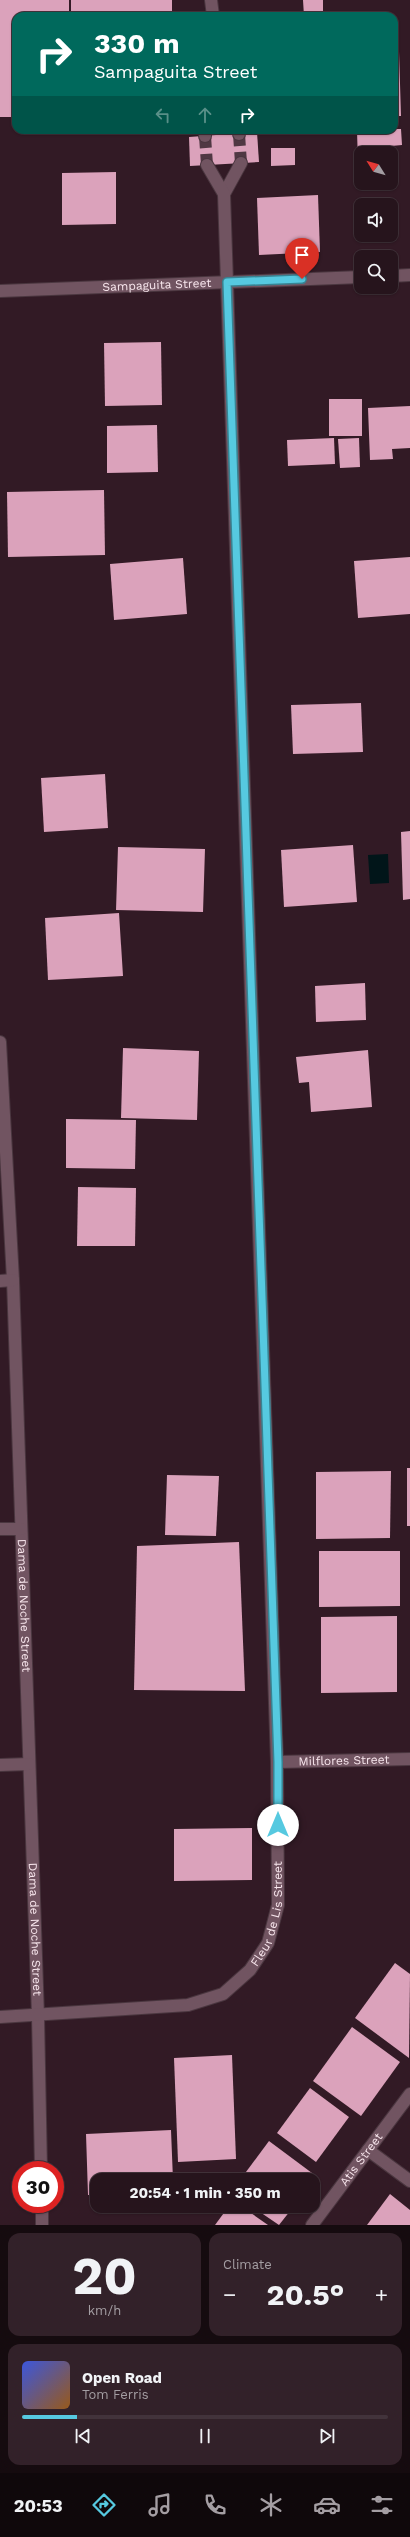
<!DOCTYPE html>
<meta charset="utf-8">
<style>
:root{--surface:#26141c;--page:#322129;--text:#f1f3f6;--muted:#a49ea3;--line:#42333b;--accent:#56c9e0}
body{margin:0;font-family:"Work Sans",sans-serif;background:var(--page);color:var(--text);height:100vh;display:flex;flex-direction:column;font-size:15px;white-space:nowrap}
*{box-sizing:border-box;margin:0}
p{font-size:13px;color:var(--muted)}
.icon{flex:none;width:22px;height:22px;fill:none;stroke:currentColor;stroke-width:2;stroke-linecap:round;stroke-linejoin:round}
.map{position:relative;height:2225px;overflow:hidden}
.sheet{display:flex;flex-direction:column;gap:8px;padding:8px;background:#150b0f;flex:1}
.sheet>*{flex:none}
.hud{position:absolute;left:12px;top:12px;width:386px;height:122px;border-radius:12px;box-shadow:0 1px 3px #0004,0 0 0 1px var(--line);background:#00695c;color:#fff;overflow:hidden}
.needle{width:26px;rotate:307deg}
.tools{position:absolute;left:354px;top:146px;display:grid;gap:8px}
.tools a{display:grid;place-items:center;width:44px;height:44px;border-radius:8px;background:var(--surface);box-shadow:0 1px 3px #0004,0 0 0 1px var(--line);font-size:20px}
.speed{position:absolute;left:12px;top:2161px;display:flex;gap:8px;font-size:20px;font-weight:700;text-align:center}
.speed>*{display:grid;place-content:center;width:52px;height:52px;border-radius:50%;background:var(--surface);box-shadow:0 1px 3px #0004,0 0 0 1px var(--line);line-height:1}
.speed .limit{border:6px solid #d22;background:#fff;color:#111}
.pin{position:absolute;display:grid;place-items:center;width:34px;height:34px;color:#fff;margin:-41px -17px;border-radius:50% 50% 50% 0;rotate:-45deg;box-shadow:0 0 4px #0007}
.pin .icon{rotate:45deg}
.me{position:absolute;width:44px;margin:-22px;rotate:0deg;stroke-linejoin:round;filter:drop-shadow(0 0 3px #0008)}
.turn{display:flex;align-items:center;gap:14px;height:84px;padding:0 16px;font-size:18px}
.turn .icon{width:52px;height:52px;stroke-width:2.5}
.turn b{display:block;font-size:28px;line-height:34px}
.lanes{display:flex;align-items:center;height:38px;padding:0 16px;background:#0003;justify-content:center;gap:20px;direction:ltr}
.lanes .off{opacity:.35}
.big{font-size:30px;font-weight:700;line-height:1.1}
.sheet .tile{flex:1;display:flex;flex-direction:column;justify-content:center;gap:6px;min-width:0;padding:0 14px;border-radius:12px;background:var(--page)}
.sheet .dial{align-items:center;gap:0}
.dial b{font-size:52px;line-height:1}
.song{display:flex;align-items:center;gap:12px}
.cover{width:48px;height:48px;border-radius:6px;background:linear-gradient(135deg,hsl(230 70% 55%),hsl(30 70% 35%))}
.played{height:4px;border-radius:2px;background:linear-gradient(90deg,var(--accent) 15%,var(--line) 15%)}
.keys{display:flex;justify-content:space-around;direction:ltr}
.heat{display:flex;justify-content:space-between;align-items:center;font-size:22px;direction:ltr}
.sheet .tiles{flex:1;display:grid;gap:8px;grid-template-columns:1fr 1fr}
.tile:last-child{grid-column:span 2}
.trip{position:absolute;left:90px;top:2173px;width:230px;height:40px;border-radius:12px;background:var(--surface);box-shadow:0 1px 3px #0004,0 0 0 1px var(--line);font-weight:700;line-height:40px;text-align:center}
.tabs{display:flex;height:64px;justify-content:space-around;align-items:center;background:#0f080b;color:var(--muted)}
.tabs .icon{width:28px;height:28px}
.tabs .active{color:var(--accent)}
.tabs b{font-size:18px;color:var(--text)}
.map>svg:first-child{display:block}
</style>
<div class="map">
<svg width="410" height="2225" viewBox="0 0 410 2225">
<rect width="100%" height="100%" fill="#321a25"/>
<polygon fill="#011519" points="388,854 389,883 370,884 368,855"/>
<g fill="#dba2bb">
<polygon points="0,0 69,0 69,16 16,16 16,117 0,117"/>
<rect x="71" y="0" width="101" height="16"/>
<polygon points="303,0 323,0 323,16 304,16"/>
<polygon points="394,20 398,20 401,116 394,116"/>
<polygon points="394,129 401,129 402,145 391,146 392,153 361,153 361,163 358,163 357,131"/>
<rect x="213" y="130" width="15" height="3"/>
<polygon points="257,132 259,162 190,166 189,137"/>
<polygon points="271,148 295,148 295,165 271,166"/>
<polygon points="116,172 116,224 62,225 62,173"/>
<polygon points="318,195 320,252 259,255 257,198"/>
<polygon points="161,342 162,405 105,406 104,343"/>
<rect x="329" y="399" width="33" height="37"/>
<polygon points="410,406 410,448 392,449 393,459 370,460 368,408"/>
<polygon points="157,425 158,472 107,473 107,426"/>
<polygon points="334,438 335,464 288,466 287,440"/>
<polygon points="359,438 360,467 340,468 338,439"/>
<polygon points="104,490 105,555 8,557 7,492"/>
<polygon points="410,557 410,614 358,618 354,561"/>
<polygon points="183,558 187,614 114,620 110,564"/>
<polygon points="361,703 363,752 293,754 291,705"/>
<polygon points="105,774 108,828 44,832 41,778"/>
<polygon points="410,831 410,899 403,900 401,832"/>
<polygon points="353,845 357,902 284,907 281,850"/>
<polygon points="118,847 205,849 203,912 116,910"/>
<polygon points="119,913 123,976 48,980 45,918"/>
<polygon points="365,983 366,1020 316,1022 315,986"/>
<polygon points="123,1048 199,1051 197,1120 121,1118"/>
<polygon points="368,1050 372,1107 311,1112 309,1082 299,1083 296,1057"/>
<polygon points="66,1119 136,1120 135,1169 66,1168"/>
<polygon points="78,1187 136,1188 135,1246 77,1246"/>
<rect x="407" y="1468" width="3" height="58"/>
<polygon points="391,1471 390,1538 316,1539 316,1472"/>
<polygon points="167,1475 219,1476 216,1536 165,1535"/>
<polygon points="239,1542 245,1691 134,1690 137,1546"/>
<polygon points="319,1551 400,1551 400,1606 319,1607"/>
<polygon points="397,1616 397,1692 321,1693 321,1617"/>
<polygon points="252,1828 252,1880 174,1881 174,1829"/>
<polygon points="395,1963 410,1974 409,2058 355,2018"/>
<polygon points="352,2027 400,2062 361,2116 313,2081"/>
<polygon points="232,2055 236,2159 178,2162 174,2058"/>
<polygon points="310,2088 349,2117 316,2162 277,2133"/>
<polygon points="171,2130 173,2180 97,2180 97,2195 88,2195 86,2134"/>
<polygon points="269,2141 316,2176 313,2180 240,2180"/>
<polygon points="390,2194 410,2210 410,2225 367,2225"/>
<polygon points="229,2206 241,2206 268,2225 215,2225"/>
<polygon points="251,2206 294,2206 279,2225"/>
</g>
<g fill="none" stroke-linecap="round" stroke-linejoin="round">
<g stroke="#503843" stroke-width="12" stroke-dasharray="12 6" stroke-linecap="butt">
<polyline points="239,134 241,163"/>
<polyline points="205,136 207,165"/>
</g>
<g stroke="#4a363f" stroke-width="14">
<g id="street">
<polyline points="211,0 213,16"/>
<polyline points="205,130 205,136"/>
<polyline points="239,130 239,134"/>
<polyline points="224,194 241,163"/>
<polyline points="391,276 410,275"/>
<path id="s1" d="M0,291L361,277"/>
<path id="s2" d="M0,1042L13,1280L38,2016L41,2170"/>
<polyline points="0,1281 13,1280"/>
<polyline points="0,1529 21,1529"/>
<path id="s3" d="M277,1762L410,1759"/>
<polyline points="0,1765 29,1764"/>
<path id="s4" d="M0,2017L188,2005L223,1994L250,1970L268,1943L278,1905L277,1762L224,194L207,165"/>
<polyline points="368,2150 410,2181"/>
<polyline points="42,2204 42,2225"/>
<path id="s5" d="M312,2225L410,2094"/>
</g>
</g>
<use href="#street" stroke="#715461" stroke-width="12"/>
</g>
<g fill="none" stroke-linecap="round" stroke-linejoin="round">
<g stroke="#388392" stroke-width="10">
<polyline id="route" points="278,1825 278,1762 227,282 302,279"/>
</g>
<use href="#route" stroke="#56c9e0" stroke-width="7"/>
</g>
<g text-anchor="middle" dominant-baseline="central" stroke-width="4" stroke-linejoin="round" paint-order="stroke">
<g font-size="12" fill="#f7e5ec" stroke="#28101c">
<text stroke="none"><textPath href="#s1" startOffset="157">Sampaguita Street</textPath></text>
<text stroke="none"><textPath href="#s2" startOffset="564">Dama de Noche Street</textPath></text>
<text stroke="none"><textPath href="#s3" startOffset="67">Milflores Street</textPath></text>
<text stroke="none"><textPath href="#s4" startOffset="322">Fleur de Lis Street</textPath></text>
<text stroke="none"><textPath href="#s2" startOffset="888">Dama de Noche Street</textPath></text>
<text stroke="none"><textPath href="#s5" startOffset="82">Atis Street</textPath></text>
</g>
</g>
</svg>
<div class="tools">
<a><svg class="needle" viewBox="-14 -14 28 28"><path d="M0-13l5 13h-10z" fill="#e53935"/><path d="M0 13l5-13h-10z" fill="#a49ea3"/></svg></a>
<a><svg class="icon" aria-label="sound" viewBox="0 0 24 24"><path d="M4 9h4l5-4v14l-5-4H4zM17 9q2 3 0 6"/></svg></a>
<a><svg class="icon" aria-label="search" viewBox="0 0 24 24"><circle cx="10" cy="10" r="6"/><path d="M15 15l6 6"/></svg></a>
</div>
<div class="speed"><div class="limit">30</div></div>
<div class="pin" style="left:302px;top:279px;background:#d93025"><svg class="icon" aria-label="arrive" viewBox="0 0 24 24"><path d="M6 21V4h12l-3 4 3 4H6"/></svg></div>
<svg class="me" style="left:278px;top:1825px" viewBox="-20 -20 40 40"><circle r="19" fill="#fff"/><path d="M0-13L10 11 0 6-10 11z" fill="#56c9e0"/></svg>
<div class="trip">20:54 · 1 min · 350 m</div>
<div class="hud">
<div class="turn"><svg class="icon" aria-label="right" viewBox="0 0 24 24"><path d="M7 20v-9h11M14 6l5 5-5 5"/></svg><div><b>330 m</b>Sampaguita Street</div></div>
<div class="lanes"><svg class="icon off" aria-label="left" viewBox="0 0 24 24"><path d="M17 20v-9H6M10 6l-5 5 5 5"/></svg><svg class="icon off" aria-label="ahead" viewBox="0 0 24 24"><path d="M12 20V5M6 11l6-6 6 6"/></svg><svg class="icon" aria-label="right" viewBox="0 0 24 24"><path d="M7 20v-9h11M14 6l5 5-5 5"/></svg></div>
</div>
</div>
<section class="sheet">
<div class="tiles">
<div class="tile dial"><b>20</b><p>km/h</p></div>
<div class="tile"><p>Climate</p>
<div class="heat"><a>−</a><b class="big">20.5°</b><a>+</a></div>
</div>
<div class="tile">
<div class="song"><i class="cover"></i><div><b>Open Road</b><p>Tom Ferris</p></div></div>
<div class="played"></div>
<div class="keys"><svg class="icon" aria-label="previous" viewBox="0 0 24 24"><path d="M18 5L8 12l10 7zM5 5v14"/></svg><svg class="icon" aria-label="pause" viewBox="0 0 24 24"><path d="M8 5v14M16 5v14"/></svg><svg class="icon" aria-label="next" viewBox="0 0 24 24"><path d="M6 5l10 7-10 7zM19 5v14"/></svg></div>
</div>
</div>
</section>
<nav class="tabs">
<b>20:53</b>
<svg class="icon active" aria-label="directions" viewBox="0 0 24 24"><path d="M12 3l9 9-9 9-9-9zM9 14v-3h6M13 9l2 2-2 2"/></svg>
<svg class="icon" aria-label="music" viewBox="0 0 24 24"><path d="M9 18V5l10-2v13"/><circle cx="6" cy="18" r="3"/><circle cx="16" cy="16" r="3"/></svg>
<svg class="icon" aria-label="phone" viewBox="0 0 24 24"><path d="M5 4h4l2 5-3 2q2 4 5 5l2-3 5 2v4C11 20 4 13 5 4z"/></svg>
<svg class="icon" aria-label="climate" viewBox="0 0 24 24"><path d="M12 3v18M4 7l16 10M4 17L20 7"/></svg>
<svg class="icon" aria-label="car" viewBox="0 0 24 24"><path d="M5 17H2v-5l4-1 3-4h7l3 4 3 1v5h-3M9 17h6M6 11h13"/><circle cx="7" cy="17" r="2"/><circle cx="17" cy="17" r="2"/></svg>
<svg class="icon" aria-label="filters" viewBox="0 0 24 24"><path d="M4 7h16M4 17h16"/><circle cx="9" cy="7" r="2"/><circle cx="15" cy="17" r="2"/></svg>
</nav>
